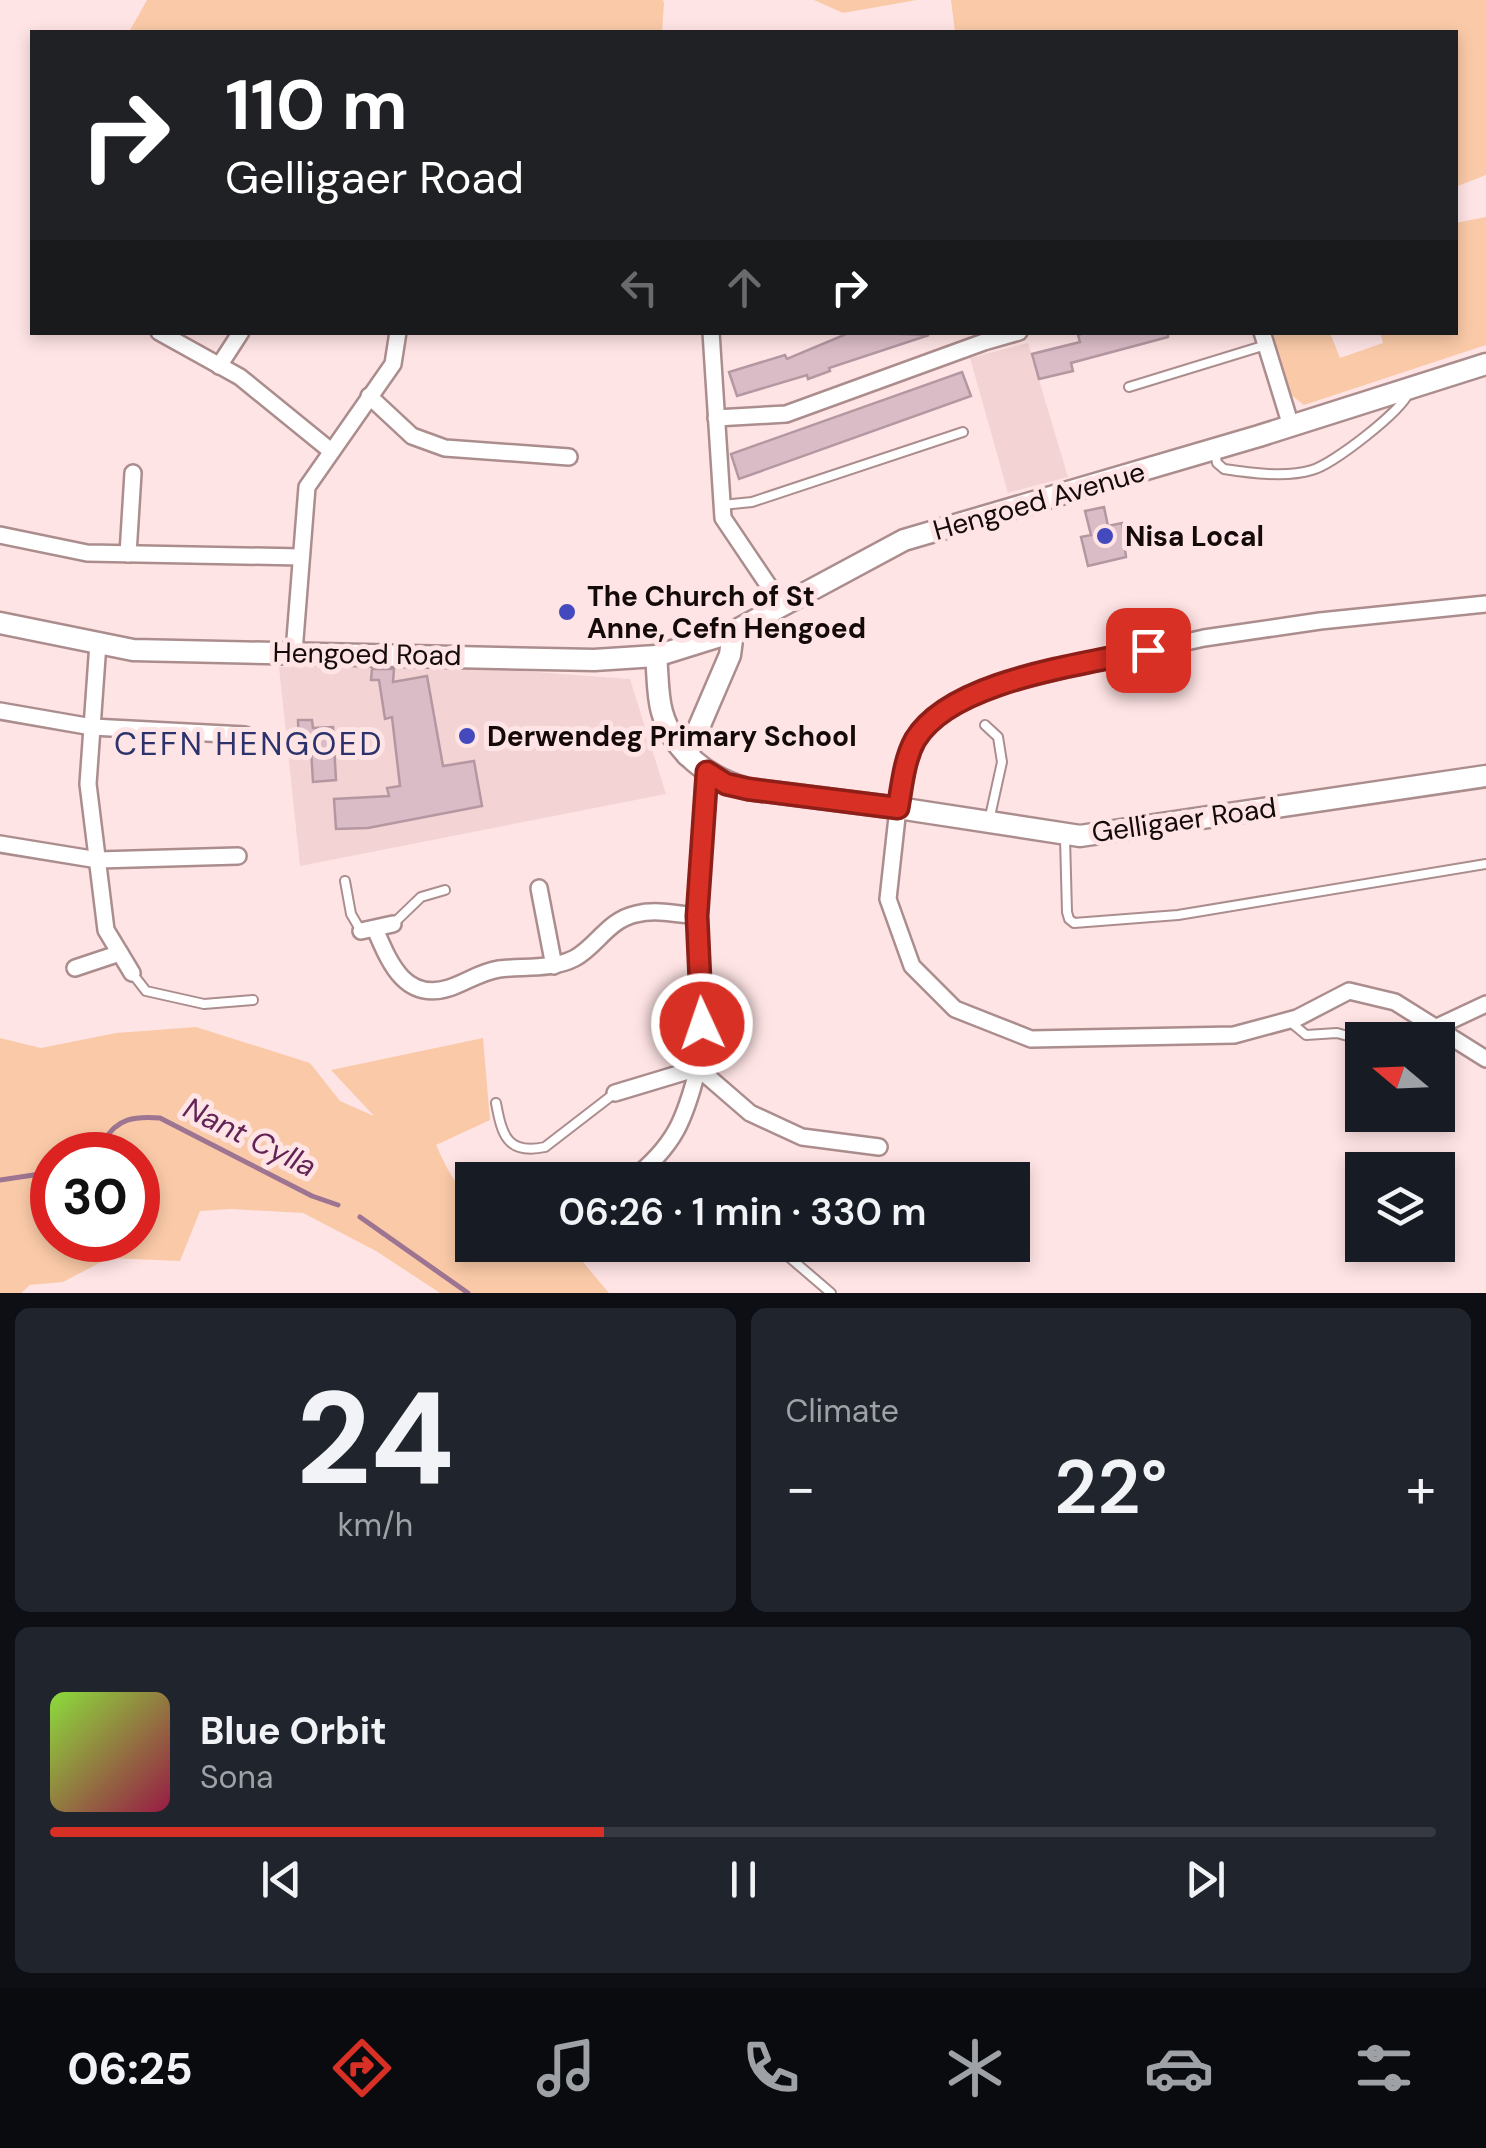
<!DOCTYPE html>
<meta charset="utf-8">
<style>
:root{--surface:#171b24;--page:#20242c;--text:#f1f3f6;--muted:#9ea1a6;--line:#363941;--accent:#d93025}
body{margin:0;font-family:"DM Sans",sans-serif;background:var(--page);color:var(--text);height:100vh;display:flex;flex-direction:column;font-size:38px;white-space:nowrap}
*{box-sizing:border-box;margin:0}
p{font-size:32px;color:var(--muted)}
.icon{flex:none;width:55px;height:55px;fill:none;stroke:currentColor;stroke-width:2;stroke-linecap:round;stroke-linejoin:round}
.map{position:relative;height:1293px;overflow:hidden}
.drawer{display:flex;flex-direction:column;gap:15px;padding:15px;background:#0d0f14;flex:1}
.drawer>*{flex:none}
.top-card{position:absolute;left:30px;top:30px;width:1428px;height:305px;border-radius:0px;box-shadow:0 5px 15px #0003;background:#202124;color:#fff;overflow:hidden}
.needle{width:65px;rotate:289deg}
.tools{position:absolute;left:1345px;top:1022px;display:grid;gap:20px}
.tools a{display:grid;place-items:center;width:110px;height:110px;border-radius:0px;background:var(--surface);box-shadow:0 5px 15px #0003;font-size:50px}
.speed{position:absolute;left:30px;top:1132px;display:flex;gap:20px;font-size:50px;font-weight:700;text-align:center}
.speed>*{display:grid;place-content:center;width:130px;height:130px;border-radius:50%;background:var(--surface);box-shadow:0 5px 15px #0003;line-height:1}
.speed .limit{border:15px solid #d22;background:#fff;color:#111}
.pin{position:absolute;display:grid;place-items:center;width:85px;height:85px;color:#fff;margin:-42px;border-radius:20px;box-shadow:0 5px 15px #0006}
.me{position:absolute;width:110px;margin:-55px;rotate:357deg;stroke-linejoin:round;filter:drop-shadow(0 0 8px #0008)}
.turn{display:flex;align-items:center;gap:35px;height:210px;padding:0 30px;font-size:45px}
.turn .icon{width:130px;height:130px;stroke-width:2.5}
.turn b{display:block;font-size:70px;line-height:85px}
.lanes{display:flex;align-items:center;height:95px;padding:0 30px;background:#0003;justify-content:center;gap:50px;direction:ltr}
.lanes .off{opacity:.35}
.big{font-size:75px;font-weight:600;line-height:1.1}
.drawer .card{flex:1;display:flex;flex-direction:column;justify-content:center;gap:15px;min-width:0;padding:0 35px;border-radius:15px;background:var(--page)}
.drawer .dial{align-items:center;gap:0}
.dial b{font-size:130px;line-height:1}
.song{display:flex;align-items:center;gap:30px}
.cover{width:120px;height:120px;border-radius:15px;background:linear-gradient(135deg,hsl(90 70% 55%),hsl(340 70% 35%))}
.played{height:10px;border-radius:5px;background:linear-gradient(90deg,var(--accent) 40%,var(--line) 40%)}
.keys{display:flex;justify-content:space-around;direction:ltr}
.heat{display:flex;justify-content:space-between;align-items:center;font-size:55px;direction:ltr}
.drawer .tiles{flex:1;display:grid;gap:15px;grid-template-columns:1fr 1fr}
.card:last-child{grid-column:span 2}
.trip{position:absolute;left:455px;top:1162px;width:575px;height:100px;border-radius:0px;background:var(--surface);box-shadow:0 5px 15px #0003;font-weight:600;line-height:100px;text-align:center}
.menu{display:flex;height:160px;justify-content:space-around;align-items:center;background:#090b0e;color:var(--muted)}
.menu .icon{width:70px;height:70px}
.menu .on{color:var(--accent)}
.menu b{font-size:45px;color:var(--text)}
.map>svg:first-child{display:block}
</style>
<div class="map">
<svg width="1486" height="1293" viewBox="0 0 1486 1293">
<rect width="100%" height="100%" fill="#ffe4e5"/>
<g fill="#f4d3d4">
<polygon points="1028,343 1068,477 1008,493 970,358"/>
<polygon points="452,666 630,679 666,794 300,866 279,667"/>
</g>
<g fill="#facaa8" fill-rule="evenodd">
<polygon points="147,0 663,0 664,3 662,32 129,32"/>
<polygon points="814,0 917,0 843,13"/>
<polygon points="951,0 1486,0 1486,175 1455,187 1455,32 955,32"/>
<polygon points="1486,217 1486,345 1304,405 1291,395 1270,333 1330,333 1340,358 1383,343 1380,333 1455,332 1455,223"/>
<path d="M196,1027L310,1063L340,1101L374,1116L331,1070L483,1038L490,1120L436,1145C445,1164 454,1186 472,1197V1245H578L573,1250L609,1293H440L376,1251L303,1213L231,1209L200,1211L180,1261L109,1258L63,1282L30,1285L21,1293H0V1038L41,1048L116,1033ZM52,1155H138V1240H52Z"/>
</g>
<g fill="none" stroke-linecap="round" stroke-linejoin="round">
<g stroke="#9d7491" stroke-width="5">
<path d="M107,1155L104,1141C117,1118 135,1116 160,1118L312,1196L338,1205"/>
<polyline points="0,1180 47,1173 52,1179"/>
<polyline points="360,1217 468,1293"/>
</g>
</g>
<g fill="#dabcc6" stroke="#b497a1" stroke-width="2.5">
<polygon points="851,332 929,335 829,368 830,371 808,379 807,375 737,396 729,372 785,355 787,359"/>
<polygon points="1087,332 1168,332 1168,337 1071,363 1073,371 1039,379 1032,354 1080,342 1078,335"/>
<polygon points="962,372 971,396 739,479 731,454"/>
<polygon points="1104,507 1108,526 1122,523 1126,557 1088,566 1081,537 1091,535 1085,511"/>
<polygon points="372,669 394,669 393,682 427,676 443,766 474,761 482,806 368,828 336,829 334,799 389,796 387,788 400,786 392,717 385,719 379,680 371,680"/>
<polygon points="298,720 312,720 313,728 333,727 336,780 313,782 311,749 299,750"/>
</g>
<g fill="none" stroke-linecap="round" stroke-linejoin="round">
<g stroke="#ac8d8e" stroke-width="12">
<g id="service">
<polyline points="1129,387 1266,345"/>
<path d="M1215,452L1217,463L1224,469C1250,473 1286,478 1312,470C1333,464 1401,412 1409,392"/>
<polyline points="722,505 752,502 963,432"/>
<polyline points="985,725 998,737 1002,762 989,821"/>
<polyline points="1065,838 1067,912 1069,919 1074,923 1178,915 1486,864"/>
<polyline points="345,881 351,914 361,931"/>
<polyline points="393,924 421,897 445,890"/>
<polyline points="132,973 146,991 204,1004 253,1000"/>
<polyline points="1288,1020 1306,1035 1337,1033 1362,1040"/>
<polyline points="1438,1048 1453,1039"/>
<path d="M496,1103C502,1135 507,1155 545,1147L615,1093"/>
<polyline points="775,1245 831,1293"/>
</g>
</g>
<g stroke="#ac8d8e" stroke-width="20">
<g id="minor">
<polyline points="159,332 240,377 331,451"/>
<polyline points="711,332 723,518 781,604"/>
<polyline points="1262,332 1291,426"/>
<polyline points="219,366 241,332"/>
<polyline points="369,396 412,436 445,448 569,457"/>
<polyline points="716,418 786,414 984,342 1019,332"/>
<polyline points="0,535 87,553 301,557"/>
<polyline points="128,554 133,473"/>
<polyline points="1486,604 1320,621 1204,638 988,687 941,713 913,743 898,808 888,899 912,966 955,1009 1031,1039 1234,1035 1297,1018 1349,991 1395,1002 1486,1059"/>
<polyline points="98,643 88,784 106,930 132,973"/>
<polyline points="294,652 307,487 393,364 398,332"/>
<polyline points="0,711 92,727 245,735"/>
<polyline points="707,772 697,916 702,1024 698,1068 750,1113 802,1137 879,1147"/>
<polyline points="0,844 98,860 238,856"/>
<polyline points="539,888 554,966"/>
<path d="M375,929C389,961 404,1002 449,988C467,982 480,972 499,969C524,966 552,970 575,958C597,946 608,920 636,914C656,909 677,914 697,916"/>
<polyline points="361,931 393,924"/>
<polyline points="75,968 120,953"/>
<polyline points="1437,1027 1486,1004"/>
<polyline points="615,1093 698,1068"/>
<path d="M631,1180C675,1146 685,1119 698,1068"/>
</g>
</g>
<g stroke="#ac8d8e" stroke-width="25">
<g id="tertiary">
<polyline points="0,623 133,650 594,660 656,656 733,632"/>
<path d="M656,656C658,674 657,695 662,712C673,752 710,779 748,789L898,808L1080,836L1486,776"/>
<polyline points="687,755 730,655 733,632 904,540 1259,436 1486,364"/>
</g>
</g>
<use href="#service" stroke="#fff" stroke-width="8"/>
<use href="#minor" stroke="#fff" stroke-width="15"/>
<use href="#tertiary" stroke="#fff" stroke-width="20"/>
</g>
<g fill="none" stroke-linecap="round" stroke-linejoin="round">
<g stroke="#8d1f18" stroke-width="25">
<path id="route" d="M702,1024L697,916L707,772L726,784L748,789L898,808C902,786 904,760 915,740C951,680 1082,665 1148,650"/>
</g>
<use href="#route" stroke="#d93025" stroke-width="18"/>
</g>
<g fill="#4449be" stroke="#ffe4e5" stroke-width="4">
<circle cx="1105" cy="536" r="10"/>
<circle cx="567" cy="612" r="10"/>
<circle cx="467" cy="736" r="10"/>
</g>
<g text-anchor="middle" dominant-baseline="central" stroke-width="10" stroke-linejoin="round" paint-order="stroke">
<g font-size="28" fill="#140a0a" stroke="#ffe4e5">
<text transform="translate(1039 501) rotate(-16)">Hengoed Avenue</text>
<text transform="translate(367 654) rotate(1)">Hengoed Road</text>
<text transform="translate(1184 820) rotate(-8)">Gelligaer Road</text>
</g>
<g font-size="28" font-weight="bold" fill="#140a0a" stroke="#ffe4e5" text-anchor="start">
<text x="1125" y="536">Nisa Local</text>
<text x="587" y="596">The Church of St<tspan x="587" dy="32">Anne, Cefn Hengoed</tspan></text>
<text x="487" y="736">Derwendeg Primary School</text>
</g>
<g font-size="30" font-style="italic" fill="#622356" stroke="#ffe4e5">
<text transform="translate(250 1137) rotate(26)">Nant Cylla</text>
</g>
<g font-size="32" letter-spacing="2.5" fill="#2c326c" stroke="#ffe4e5">
<text x="249" y="744">CEFN HENGOED</text>
</g>
</g>
</svg>
<div class="tools">
<a><svg class="needle" viewBox="-14 -14 28 28"><path d="M0-13l5 13h-10z" fill="#e53935"/><path d="M0 13l5-13h-10z" fill="#9ea1a6"/></svg></a>
<a><svg class="icon" aria-label="layers" viewBox="0 0 24 24"><path d="M12 4l9 5-9 5-9-5zM3 14l9 5 9-5"/></svg></a>
</div>
<div class="speed"><div class="limit">30</div></div>
<div class="pin" style="left:1148px;top:650px;background:#d93025"><svg class="icon" aria-label="arrive" viewBox="0 0 24 24"><path d="M6 21V4h12l-3 4 3 4H6"/></svg></div>
<svg class="me" style="left:702px;top:1024px" viewBox="-20 -20 40 40"><circle r="17" fill="#d93025" stroke="#fff" stroke-width="3"/><path d="M0-11L8 9 0 5-8 9z" fill="#fff"/></svg>
<div class="trip">06:26 · 1 min · 330 m</div>
<div class="top-card">
<div class="turn"><svg class="icon" aria-label="right" viewBox="0 0 24 24"><path d="M7 20v-9h11M14 6l5 5-5 5"/></svg><div><b>110 m</b>Gelligaer Road</div></div>
<div class="lanes"><svg class="icon off" aria-label="left" viewBox="0 0 24 24"><path d="M17 20v-9H6M10 6l-5 5 5 5"/></svg><svg class="icon off" aria-label="ahead" viewBox="0 0 24 24"><path d="M12 20V5M6 11l6-6 6 6"/></svg><svg class="icon" aria-label="right" viewBox="0 0 24 24"><path d="M7 20v-9h11M14 6l5 5-5 5"/></svg></div>
</div>
</div>
<section class="drawer">
<div class="tiles">
<div class="card dial"><b>24</b><p>km/h</p></div>
<div class="card"><p>Climate</p>
<div class="heat"><a>−</a><b class="big">22°</b><a>+</a></div>
</div>
<div class="card">
<div class="song"><i class="cover"></i><div><b>Blue Orbit</b><p>Sona</p></div></div>
<div class="played"></div>
<div class="keys"><svg class="icon" aria-label="previous" viewBox="0 0 24 24"><path d="M18 5L8 12l10 7zM5 5v14"/></svg><svg class="icon" aria-label="pause" viewBox="0 0 24 24"><path d="M8 5v14M16 5v14"/></svg><svg class="icon" aria-label="next" viewBox="0 0 24 24"><path d="M6 5l10 7-10 7zM19 5v14"/></svg></div>
</div>
</div>
</section>
<nav class="menu">
<b>06:25</b>
<svg class="icon on" aria-label="directions" viewBox="0 0 24 24"><path d="M12 3l9 9-9 9-9-9zM9 14v-3h6M13 9l2 2-2 2"/></svg>
<svg class="icon" aria-label="music" viewBox="0 0 24 24"><path d="M9 18V5l10-2v13"/><circle cx="6" cy="18" r="3"/><circle cx="16" cy="16" r="3"/></svg>
<svg class="icon" aria-label="phone" viewBox="0 0 24 24"><path d="M5 4h4l2 5-3 2q2 4 5 5l2-3 5 2v4C11 20 4 13 5 4z"/></svg>
<svg class="icon" aria-label="climate" viewBox="0 0 24 24"><path d="M12 3v18M4 7l16 10M4 17L20 7"/></svg>
<svg class="icon" aria-label="car" viewBox="0 0 24 24"><path d="M5 17H2v-5l4-1 3-4h7l3 4 3 1v5h-3M9 17h6M6 11h13"/><circle cx="7" cy="17" r="2"/><circle cx="17" cy="17" r="2"/></svg>
<svg class="icon" aria-label="filters" viewBox="0 0 24 24"><path d="M4 7h16M4 17h16"/><circle cx="9" cy="7" r="2"/><circle cx="15" cy="17" r="2"/></svg>
</nav>
